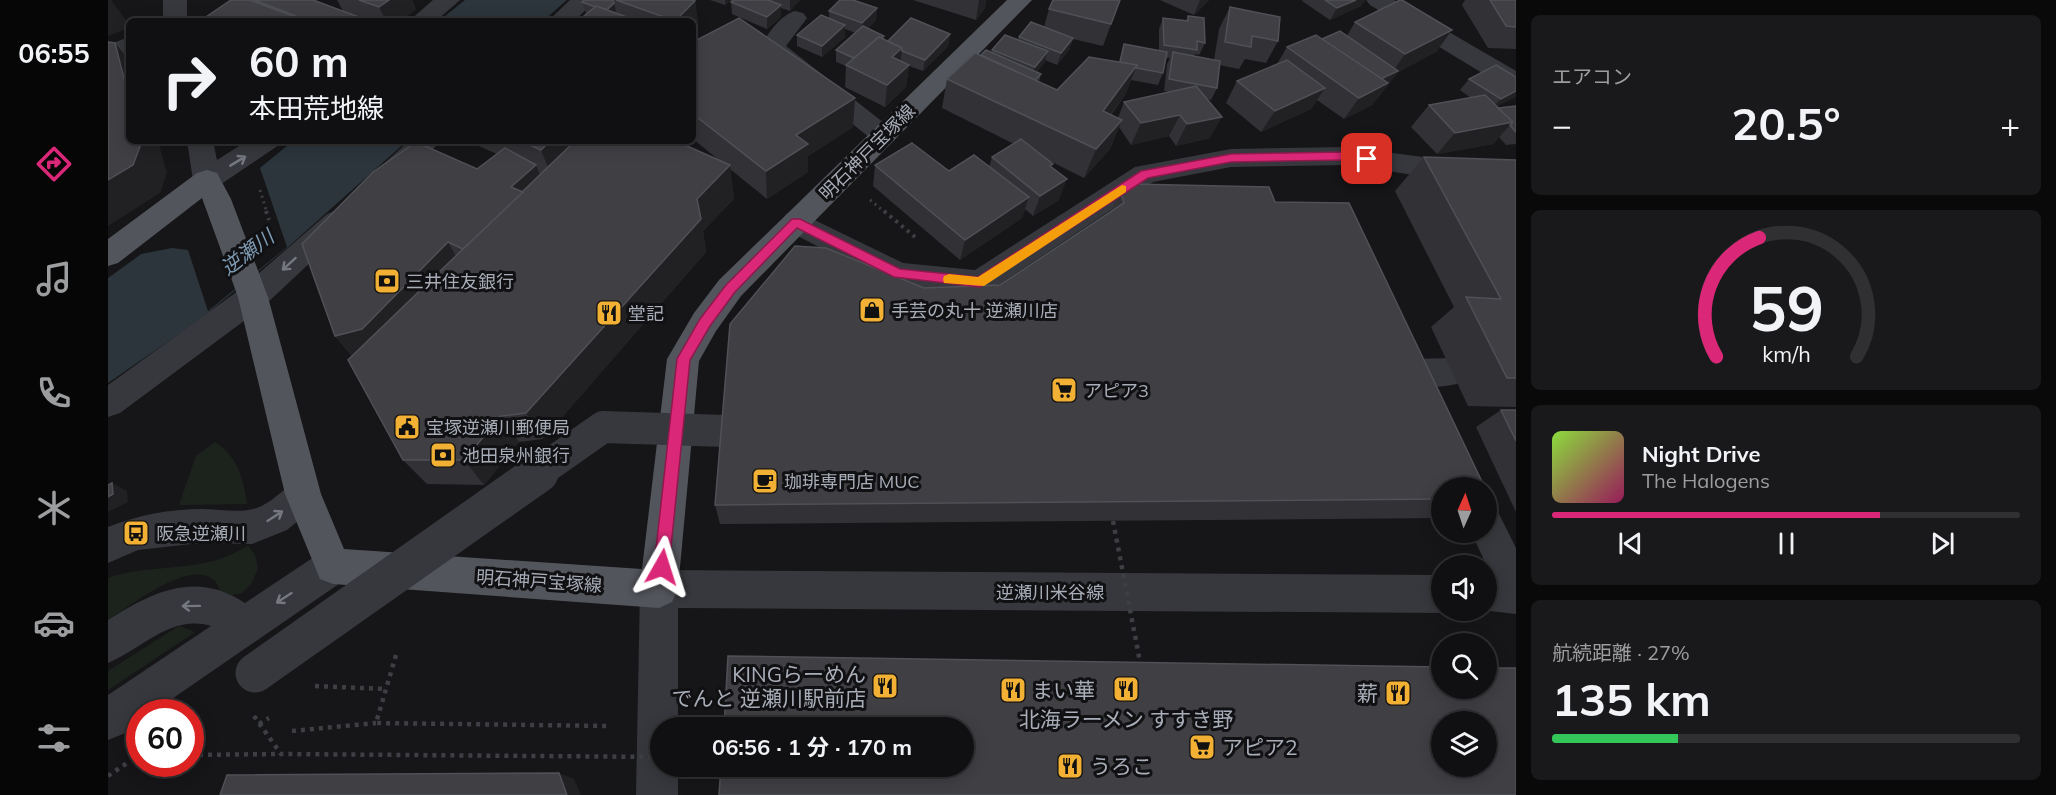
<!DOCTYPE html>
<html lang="ja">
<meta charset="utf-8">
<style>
:root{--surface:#101012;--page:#19191b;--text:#f1f3f6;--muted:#9c9d9f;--line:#303032;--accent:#db2777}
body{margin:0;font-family:Mulish,"Noto Sans JP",sans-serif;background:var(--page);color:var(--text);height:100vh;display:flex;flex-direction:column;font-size:22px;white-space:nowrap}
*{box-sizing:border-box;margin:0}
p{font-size:20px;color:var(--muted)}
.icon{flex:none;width:33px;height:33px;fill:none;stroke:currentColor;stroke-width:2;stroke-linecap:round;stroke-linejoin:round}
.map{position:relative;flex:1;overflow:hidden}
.panel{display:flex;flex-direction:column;gap:15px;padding:15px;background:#09090a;width:540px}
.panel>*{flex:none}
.guide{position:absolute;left:18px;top:18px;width:570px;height:126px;border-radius:9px;box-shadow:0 3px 15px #0003,0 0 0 2px var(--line);background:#101012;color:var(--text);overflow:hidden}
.needle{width:39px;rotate:3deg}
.controls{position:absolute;left:1323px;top:477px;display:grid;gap:12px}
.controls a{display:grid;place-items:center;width:66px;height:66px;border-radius:50%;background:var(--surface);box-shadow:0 3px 15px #0003,0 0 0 2px var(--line);font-size:30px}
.speed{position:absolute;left:18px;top:699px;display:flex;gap:12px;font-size:30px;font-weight:700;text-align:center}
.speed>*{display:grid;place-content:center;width:78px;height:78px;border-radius:50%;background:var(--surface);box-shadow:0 3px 15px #0003,0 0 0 2px var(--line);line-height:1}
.speed .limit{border:9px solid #d22;background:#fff;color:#111}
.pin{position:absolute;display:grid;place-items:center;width:51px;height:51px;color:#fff;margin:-26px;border-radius:12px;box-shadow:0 3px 9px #0006}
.me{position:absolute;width:66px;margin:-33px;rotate:6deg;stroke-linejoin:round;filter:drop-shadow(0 0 4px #0008)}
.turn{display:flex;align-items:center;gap:21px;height:126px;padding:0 24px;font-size:27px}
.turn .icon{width:78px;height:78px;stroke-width:2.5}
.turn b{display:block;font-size:42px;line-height:51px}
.big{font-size:45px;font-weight:700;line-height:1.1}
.panel .card{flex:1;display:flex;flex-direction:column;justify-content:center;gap:9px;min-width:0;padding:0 21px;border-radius:9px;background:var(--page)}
.panel .dial{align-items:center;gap:0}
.dial svg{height:156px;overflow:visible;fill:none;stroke:var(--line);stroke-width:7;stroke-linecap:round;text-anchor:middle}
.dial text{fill:var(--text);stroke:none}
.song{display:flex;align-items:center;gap:18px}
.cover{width:72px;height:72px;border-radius:9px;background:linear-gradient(135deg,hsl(90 70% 55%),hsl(330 70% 35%))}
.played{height:6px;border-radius:3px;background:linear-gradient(90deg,var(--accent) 70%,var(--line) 70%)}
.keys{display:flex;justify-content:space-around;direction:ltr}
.heat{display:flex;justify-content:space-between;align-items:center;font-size:33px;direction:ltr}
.charge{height:9px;border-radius:4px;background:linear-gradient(90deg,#34c759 27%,var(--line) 0)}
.trip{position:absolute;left:542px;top:717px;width:324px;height:60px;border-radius:30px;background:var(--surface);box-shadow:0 3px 15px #0003,0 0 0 2px var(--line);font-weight:700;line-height:60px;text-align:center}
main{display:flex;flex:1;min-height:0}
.tab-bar{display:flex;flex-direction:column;width:108px;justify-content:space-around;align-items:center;background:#060607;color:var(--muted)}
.tab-bar .icon{width:42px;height:42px}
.tab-bar .on{color:var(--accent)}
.tab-bar b{font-size:27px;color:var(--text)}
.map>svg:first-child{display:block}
</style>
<main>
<nav class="tab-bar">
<b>06:55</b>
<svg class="icon on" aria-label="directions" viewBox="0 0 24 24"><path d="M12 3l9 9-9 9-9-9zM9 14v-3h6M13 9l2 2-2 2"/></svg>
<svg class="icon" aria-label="music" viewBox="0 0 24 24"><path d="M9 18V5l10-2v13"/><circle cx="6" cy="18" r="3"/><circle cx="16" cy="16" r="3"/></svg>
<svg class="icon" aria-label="phone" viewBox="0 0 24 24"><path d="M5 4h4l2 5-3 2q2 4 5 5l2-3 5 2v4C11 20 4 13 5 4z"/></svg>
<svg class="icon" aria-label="climate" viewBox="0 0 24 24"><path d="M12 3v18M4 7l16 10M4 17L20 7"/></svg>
<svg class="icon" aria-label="car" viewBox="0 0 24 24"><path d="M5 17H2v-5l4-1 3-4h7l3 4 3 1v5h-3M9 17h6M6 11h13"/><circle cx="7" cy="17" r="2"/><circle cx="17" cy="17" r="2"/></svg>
<svg class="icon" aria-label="filters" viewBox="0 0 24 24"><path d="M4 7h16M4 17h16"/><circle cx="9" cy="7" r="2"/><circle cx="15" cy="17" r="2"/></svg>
</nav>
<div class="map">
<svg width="1408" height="795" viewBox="0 0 1408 795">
<rect width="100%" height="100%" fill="#161618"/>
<g fill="#1c231d">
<path d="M107,442C130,457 135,478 139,504L71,505L88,456Z"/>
<path d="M140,546L147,555L150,568L143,584L134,593L124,595L113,592C111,589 109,582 106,580C81,558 21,607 0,620V578C36,565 78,571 115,558C123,555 132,550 140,546Z"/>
<polygon points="71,626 87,632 0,690 0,671"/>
</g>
<g fill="#2c353c">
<polygon points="357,0 459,0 435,21 331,21"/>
<polygon points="185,141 299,141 180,247 91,320 0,383 0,278 147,172"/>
</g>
<polygon fill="#161618" points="152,168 179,247 100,311 80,250 64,248 33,254"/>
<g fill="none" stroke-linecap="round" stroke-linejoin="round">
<g stroke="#3d3f44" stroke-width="3" stroke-dasharray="2 4" stroke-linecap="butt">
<polyline points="152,190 159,213"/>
<polyline points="762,200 778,213"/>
</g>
<g stroke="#3d3f44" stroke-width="4" stroke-dasharray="3 4.5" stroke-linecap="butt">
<polyline points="158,211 161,220"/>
<polyline points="776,211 807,237"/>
</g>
<g stroke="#3d3f44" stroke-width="4.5" stroke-dasharray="4 5" stroke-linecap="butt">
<polyline points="288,655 268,723 503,726"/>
<polyline points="207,686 278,689"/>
<polyline points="151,724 161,718"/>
<polyline points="184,731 268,723"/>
<polyline points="82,755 173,754"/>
<polyline points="0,776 19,763"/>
</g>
<g fill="#37383d" fill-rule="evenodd">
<rect x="55" y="0" width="24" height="21"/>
<polygon points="325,0 352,0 328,21 301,21"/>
<polygon points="462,0 488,0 466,21 440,21"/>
<polygon points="1258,0 1286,0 1408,71 1408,90 1399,88 1262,5"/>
<path d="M687,11L695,13L699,18L678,46L785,130L789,136L785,142L776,145L767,142L655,52L652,47C660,34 672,15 687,11Z"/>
<polygon points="21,37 21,54 0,62 0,45"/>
<polygon points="79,141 105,141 109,160 139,141 172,141 168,147 109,187 99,190 89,187 85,180"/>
<polygon points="301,141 331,141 327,147 291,182 281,185 271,182 267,175 271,168"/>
<polygon points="1240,147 1359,163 1408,161 1408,181 1359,183 1240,165 1123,167 1045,182 883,290 872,294 790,286 779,282 678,230 674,222 678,214 688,211 795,263 867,270 1027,167 1123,149"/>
<polygon points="229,210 239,214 243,221 239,228 156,306 12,413 0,417 0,385 134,288 219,214"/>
<path d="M1344,358L1355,362L1360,372L1355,382C1337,388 1312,389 1294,383L1289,373L1294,363L1305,359Z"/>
<path d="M195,478L208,482L213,494L208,506L179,530L144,544L92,543L30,550L0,563V527C30,515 62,509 94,509C110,509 130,513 145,509C164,505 177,485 195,478Z"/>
<polygon points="1378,509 1391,514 1408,548 1408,614 1373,610 1378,610 1378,575 1383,575 1363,532 1378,532"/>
<path d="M225,548L238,553L244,566L238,579L45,712H32V722L15,734L0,740V695L103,626C63,614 34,649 0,663V620C44,592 88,570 137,603L212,553Z"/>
<polygon points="551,570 1334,575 1334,610 1339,610 1334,613 570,608 570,728 552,728 552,766 570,766 570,795 528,795 532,589 538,576"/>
</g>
<polygon fill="#53555c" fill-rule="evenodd" points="899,0 924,0 633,296 608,331 591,361 570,589 564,602 551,608 225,584 212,579 177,494 130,297 94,198 10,263 0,266 0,239 89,173 99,170 109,173 123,199 160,297 213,494 236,549 534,569 559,359 586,313 611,280"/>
<g stroke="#3d3f44" stroke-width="4.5" stroke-dasharray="4 5" stroke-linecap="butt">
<polyline points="1005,521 1033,667"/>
<polyline points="146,716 173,754 552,757"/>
</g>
<polyline stroke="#37383d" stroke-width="32" points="428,474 495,427 619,431"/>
<polyline stroke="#37383d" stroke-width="39" points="147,673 431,473"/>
</g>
<g fill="#323236" fill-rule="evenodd">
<polygon points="144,0 205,0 235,11 229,0 304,0 308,9 293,21 92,21"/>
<polygon points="477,0 583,0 587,1 590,23 585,21 470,21 478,14 474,2"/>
<polygon points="602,0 623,0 617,5"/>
<polygon points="625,0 692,0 682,11 673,8 673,17 659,29 624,14 623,2"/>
<polygon points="805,0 878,0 877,8 868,20"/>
<path d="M1012,0L995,46L965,39L961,50L949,65L937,60L936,63L929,72L933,74L931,82L949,90L1011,62L1016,44L1051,50V29L1055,18L1078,20L1080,16L1097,43L1091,55L1087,54L1086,56L1106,60L1111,29L1122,7L1170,41L1158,63L1137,59L1131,69L1111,65L1109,88L1103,100L1099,99L1102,138L1068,146L1061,136L1023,145L1011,127L1002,149L976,178L942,161L951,200L925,216L917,209L914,218L852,260L765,186L767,165L841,171L881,167L884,157L906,144L834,108L839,79L883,53L884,50L910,40L911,37L936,27L941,9ZM1058,58H1062L1059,64L1056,91L1062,92L1016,102L1010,118L1003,115L1017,95L1023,80L1050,85L1055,73Z"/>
<polygon points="1052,0 1101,0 1086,15"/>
<polygon points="1195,0 1257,0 1253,6 1222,20 1194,1"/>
<polygon points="1357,0 1408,0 1408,49 1380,48 1354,5"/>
<polygon points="769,8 768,20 760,28 776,36 776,39 780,41 842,34 840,46 815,71 801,66 798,87 777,107 737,87 738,66 728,62 728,50 748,33 737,29 737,37 714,57 689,46 689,35 721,18 721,11"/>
<polygon points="1247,22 1344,30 1328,52 1290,72 1264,105 1236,119 1209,100 1203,109 1153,132 1118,103 1129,81 1169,64 1179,47 1214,39 1239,36"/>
<polygon points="585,42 745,127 700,156 700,172 659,199 622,169 626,199 595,231 598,252 435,439 411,442 376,485 319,484 295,460 244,356 227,336 369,169 389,154 359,141 568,141 612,161 585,139"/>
<polygon points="1408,77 1389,107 1390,108 1408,106 1408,144 1398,145 1391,137 1385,144 1329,154 1303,127 1321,105 1363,98 1352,90 1361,79"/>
<polygon points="1316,157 1408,160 1408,407 1360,406 1323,327 1346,307 1287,191"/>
<polygon points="1012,191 1167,202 1334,488 1334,518 612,524 607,505 816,288 892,285 1003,211"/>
<polygon points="1393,410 1408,410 1408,512 1368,427"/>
</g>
<g fill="#212124">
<polygon points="0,0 3,0 21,24 21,28 0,36"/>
<polygon points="281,0 304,0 308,9 293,21 278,21 271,7"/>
<polygon points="617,0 623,0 617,5"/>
<polygon points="682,0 692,0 682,11"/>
<polygon points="871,0 878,0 877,8 868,20"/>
<polygon points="1092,0 1101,0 1086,15"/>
<polygon points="1248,0 1257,0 1253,6 1222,20 1229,8"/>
<polygon points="587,1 590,23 585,29 585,21 567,21"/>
<polygon points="506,3 509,15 498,11"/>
<polygon points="673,5 673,17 659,29 659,17"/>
<polygon points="769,8 768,20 753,35 754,23"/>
<polygon points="737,25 737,37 714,57 714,46"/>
<polygon points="1344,30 1328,52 1290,72 1264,105 1236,119 1251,98 1269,80 1283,74 1297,54"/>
<polygon points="842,34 840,46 815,71 817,60"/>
<polygon points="965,38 961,50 949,65 953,53"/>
<polygon points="7,43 21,60 21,98"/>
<polygon points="794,48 792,70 784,57"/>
<polygon points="940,51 936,63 923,79 927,67"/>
<polygon points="801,65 798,87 777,107 779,85"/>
<polygon points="1029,65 1017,95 983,140 995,111"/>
<polygon points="1217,88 1203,109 1153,132 1167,111"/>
<polygon points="1408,91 1408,97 1382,110 1393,99"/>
<polygon points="747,98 745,127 700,156 700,172 659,199 658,171 688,135"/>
<polygon points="1072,115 1061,136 1023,145 1033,123"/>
<polygon points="1114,117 1102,138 1068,146 1079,124"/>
<polygon points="1014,120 1002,149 976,178 988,149"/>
<polygon points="1405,122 1385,144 1329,154 1347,133"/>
<polygon points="32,141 50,141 59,173 52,193 0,226 0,180"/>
<polygon points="442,141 483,141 444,178 433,150"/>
<polygon points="428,165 439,193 409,200 403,187"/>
<polygon points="622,165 626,199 595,231 598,252 435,439 418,413 589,199"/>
<polygon points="959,179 951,200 925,216 932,196"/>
<polygon points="921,197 914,218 852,260 857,240"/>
<polygon points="340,242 355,269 249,361 227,336"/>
<polygon points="393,416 411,442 376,485 356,460"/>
<polygon points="4,483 19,491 20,502 0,512 0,497"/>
<polygon points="451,773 466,779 473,795 459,795"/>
</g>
<g fill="#3f3f44" stroke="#4f5156" stroke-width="1.5" fill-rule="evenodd">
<polygon points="123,0 142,0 198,21 92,21"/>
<polygon points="146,0 205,0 259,20 257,21 201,21"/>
<polygon points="251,0 281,0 271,7"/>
<polygon points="477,0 505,0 506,3 499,10 488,6 487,7 474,2"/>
<polygon points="508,0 583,0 587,1 567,21"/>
<polygon points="625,0 660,0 673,5 659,17 623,2"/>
<polygon points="732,0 745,0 769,8 754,23 721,11"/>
<polygon points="945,0 1012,0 1003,24 941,9"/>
<polygon points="1217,0 1248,0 1229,8"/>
<polygon points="1292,0 1294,0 1344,30 1297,54 1247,22"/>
<polygon points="1382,0 1408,0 1408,27 1398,26"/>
<polygon points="488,6 530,21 470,21"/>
<polygon points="1122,7 1172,17 1170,41 1144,36 1143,47 1117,42"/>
<polygon points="713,15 737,25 714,46 689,35"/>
<polygon points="1080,16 1096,18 1097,43 1089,41 1089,50 1056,45 1055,18 1080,21"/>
<polygon points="631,18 747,98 688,135 700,144 658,171 585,114 585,42"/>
<polygon points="803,18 842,34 817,60 794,51 794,48 780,41"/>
<polygon points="923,22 965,38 953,53 911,37"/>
<polygon points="755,26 776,36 773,38 771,37 746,58 728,50"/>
<polygon points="1232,31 1290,71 1273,79 1214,39"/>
<polygon points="897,35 940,51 927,67 884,50"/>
<polygon points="1208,35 1280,83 1251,98 1179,47"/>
<polygon points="771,37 794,48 784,57 801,65 779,85 738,65"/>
<polygon points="0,42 7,43 21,98 21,141 32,141 33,144 25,165 0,180"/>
<polygon points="1016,44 1059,52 1055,73 1028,68 1029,65 1012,62"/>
<polygon points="878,50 933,74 927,80 873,55"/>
<polygon points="1065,52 1112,61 1109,88 1061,79"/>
<polygon points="867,53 949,90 981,57 1029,65 995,111 1014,120 988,149 839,79"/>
<polygon points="1179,60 1217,88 1167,111 1129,81"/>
<polygon points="1388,65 1408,77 1408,91 1393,99 1361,79"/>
<polygon points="1088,86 1114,117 1079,124 1072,115 1033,123 1016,102"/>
<polygon points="1377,95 1405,122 1347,133 1321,105"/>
<polygon points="1408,106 1408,132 1402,125 1405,122 1390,108"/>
<polygon points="913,139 945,164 942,166 959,179 932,196 884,157"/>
<polygon points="413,141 442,141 433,150"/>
<polygon points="467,141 568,141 622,165 589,199 593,219 418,413 393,416 356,460 295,460 240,360"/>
<polygon points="308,142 369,169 397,148 428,165 403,187 415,192 355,249 340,242 254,329 227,336 194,244 265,172"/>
<polygon points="804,143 841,171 866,155 921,197 857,240 767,165"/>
<polygon points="1316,157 1408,160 1408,378 1399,378 1358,297 1393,299"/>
<polygon points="1022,184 1161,187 1167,202 1241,203 1377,488 1334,488 1334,499 607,505 622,324 687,246 718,248 816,288 892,285 1016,203 1012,191"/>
<polygon points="1393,410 1408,410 1408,441"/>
<polygon points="4,483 5,494 0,497 0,485"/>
<polygon points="1378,492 1382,499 1378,499"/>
<path d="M620,656L1334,667V688H1378V668H1408V795H611L613,766H855V728H616ZM1334,722H1378V766H1334Z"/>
<polygon points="451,773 459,795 112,795 119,775"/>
</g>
<defs><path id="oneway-shaft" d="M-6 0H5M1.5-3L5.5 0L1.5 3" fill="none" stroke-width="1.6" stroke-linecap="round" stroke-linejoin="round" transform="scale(1.5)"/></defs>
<g stroke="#757881">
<use href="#oneway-shaft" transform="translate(130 161) rotate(-31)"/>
<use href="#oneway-shaft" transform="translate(181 264) rotate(138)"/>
<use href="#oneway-shaft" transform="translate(167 516) rotate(-33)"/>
<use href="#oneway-shaft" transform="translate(176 598) rotate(147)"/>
<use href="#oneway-shaft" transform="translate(83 606) rotate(179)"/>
</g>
<polygon fill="#db2777" stroke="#8e194d" stroke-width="1.5" points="1240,152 1259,155 1265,159 1259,163 1240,160 1123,162 1040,178 872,287 786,277 689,228 627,292 602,326 582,360 561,567 559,573 554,575 548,573 546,567 569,359 592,319 618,285 684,219 692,219 792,269 870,277 1033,171 1123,154"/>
<polygon fill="#f59e0b" points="1014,185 1018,186 1018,192 876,286 836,283 835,279 836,276 841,274 870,277"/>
<defs>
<g id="bank-square" transform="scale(1.35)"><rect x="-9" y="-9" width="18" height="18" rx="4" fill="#f2b134" stroke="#111113"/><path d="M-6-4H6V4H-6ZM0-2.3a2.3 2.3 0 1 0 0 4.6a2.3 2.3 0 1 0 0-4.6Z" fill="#111"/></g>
<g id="shop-square" transform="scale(1.35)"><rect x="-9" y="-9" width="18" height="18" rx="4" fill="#f2b134" stroke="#111113"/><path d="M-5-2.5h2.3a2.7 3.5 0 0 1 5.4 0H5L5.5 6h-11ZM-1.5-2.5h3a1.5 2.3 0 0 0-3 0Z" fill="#111"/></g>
<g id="restaurant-square" transform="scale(1.35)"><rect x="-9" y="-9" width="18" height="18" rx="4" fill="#f2b134" stroke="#111113"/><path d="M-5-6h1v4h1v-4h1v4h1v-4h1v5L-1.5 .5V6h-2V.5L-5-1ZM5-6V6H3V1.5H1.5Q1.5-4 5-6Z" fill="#111"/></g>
<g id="supermarket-square" transform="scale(1.35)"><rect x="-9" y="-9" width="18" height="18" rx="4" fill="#f2b134" stroke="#111113"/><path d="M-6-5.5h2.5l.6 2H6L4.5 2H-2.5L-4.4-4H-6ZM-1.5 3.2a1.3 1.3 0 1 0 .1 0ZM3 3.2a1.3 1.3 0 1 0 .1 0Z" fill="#111"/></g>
<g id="civic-square" transform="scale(1.35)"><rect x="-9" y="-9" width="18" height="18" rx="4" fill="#f2b134" stroke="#111113"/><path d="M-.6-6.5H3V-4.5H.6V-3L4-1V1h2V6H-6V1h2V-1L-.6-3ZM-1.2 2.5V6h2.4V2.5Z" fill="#111"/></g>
<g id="cafe-square" transform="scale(1.35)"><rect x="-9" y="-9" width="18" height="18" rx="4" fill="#f2b134" stroke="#111113"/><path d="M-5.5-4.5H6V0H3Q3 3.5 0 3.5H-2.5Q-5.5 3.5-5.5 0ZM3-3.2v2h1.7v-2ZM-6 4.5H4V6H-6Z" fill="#111"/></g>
<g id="bus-square" transform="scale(1.35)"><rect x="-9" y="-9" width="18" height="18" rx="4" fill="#f2b134" stroke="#111113"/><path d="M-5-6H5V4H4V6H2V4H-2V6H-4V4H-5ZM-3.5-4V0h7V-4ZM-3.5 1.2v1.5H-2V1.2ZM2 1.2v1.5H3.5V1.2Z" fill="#111"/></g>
</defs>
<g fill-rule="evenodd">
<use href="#bank-square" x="279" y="281"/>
<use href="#shop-square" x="764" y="310"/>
<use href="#restaurant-square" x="501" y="313"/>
<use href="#supermarket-square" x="956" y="390"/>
<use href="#civic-square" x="299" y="427"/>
<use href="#bank-square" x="335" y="455"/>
<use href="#cafe-square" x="657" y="481"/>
<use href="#bus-square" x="28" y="533"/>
<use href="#restaurant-square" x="777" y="686"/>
<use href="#restaurant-square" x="1018" y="689"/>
<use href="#restaurant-square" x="905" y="690"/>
<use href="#restaurant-square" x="1290" y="693"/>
<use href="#supermarket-square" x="1094" y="747"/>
<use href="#restaurant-square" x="962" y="766"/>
</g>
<g text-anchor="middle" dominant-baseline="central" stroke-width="6" stroke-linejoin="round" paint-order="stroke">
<g font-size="18" fill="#a8adb8" stroke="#111113">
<text transform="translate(759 152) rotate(-45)">明石神戸宝塚線</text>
<text transform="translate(431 581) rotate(4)">明石神戸宝塚線</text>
<text x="942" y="592">逆瀬川米谷線</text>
</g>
<g font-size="18" fill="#a8adb8" stroke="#111113" text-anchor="start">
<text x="298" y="281">三井住友銀行</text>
<text x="783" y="310">手芸の丸十 逆瀬川店</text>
<text x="520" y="313">堂記</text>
<text x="976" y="390">アピア3</text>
<text x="318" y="427">宝塚逆瀬川郵便局</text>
<text x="354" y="455">池田泉州銀行</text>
<text x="676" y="481">珈琲専門店 MUC</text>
<text x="48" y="533">阪急逆瀬川</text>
</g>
<g font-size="20" font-style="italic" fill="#7f9bb3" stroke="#111113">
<text transform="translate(139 252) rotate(-37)">逆瀬川</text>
</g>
<g font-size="21" fill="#a8adb8" stroke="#111113" text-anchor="start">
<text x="758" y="674" text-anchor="end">KINGらーめん<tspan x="758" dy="24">でんと 逆瀬川駅前店</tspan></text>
<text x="924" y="690">まい華</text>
<text x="1270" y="693" text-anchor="end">薪</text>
<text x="1018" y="719" text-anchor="middle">北海ラーメン すすき野</text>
<text x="1114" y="747">アピア2</text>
<text x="982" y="766">うろこ</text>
</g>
</g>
</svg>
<div class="controls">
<a><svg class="needle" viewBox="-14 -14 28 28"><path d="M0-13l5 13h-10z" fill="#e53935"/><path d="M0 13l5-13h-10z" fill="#9c9d9f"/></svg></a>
<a><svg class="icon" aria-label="sound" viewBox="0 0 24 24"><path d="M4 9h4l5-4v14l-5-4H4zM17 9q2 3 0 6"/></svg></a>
<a><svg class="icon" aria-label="search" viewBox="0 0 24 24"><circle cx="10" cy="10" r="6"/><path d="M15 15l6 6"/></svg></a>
<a><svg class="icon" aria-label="layers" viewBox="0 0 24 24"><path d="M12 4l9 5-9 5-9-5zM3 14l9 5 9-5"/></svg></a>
</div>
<div class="speed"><div class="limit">60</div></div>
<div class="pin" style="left:1259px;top:159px;background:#d93025"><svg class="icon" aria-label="arrive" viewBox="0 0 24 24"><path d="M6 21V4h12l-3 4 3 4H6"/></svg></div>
<svg class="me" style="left:554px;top:567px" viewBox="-20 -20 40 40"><path d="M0-17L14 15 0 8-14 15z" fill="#db2777" stroke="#fff" stroke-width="4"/></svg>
<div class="trip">06:56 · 1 分 · 170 m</div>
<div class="guide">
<div class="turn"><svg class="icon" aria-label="right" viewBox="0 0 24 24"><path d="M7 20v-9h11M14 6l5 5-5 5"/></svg><div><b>60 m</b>本田荒地線</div></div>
</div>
</div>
<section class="panel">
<div class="card"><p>エアコン</p>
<div class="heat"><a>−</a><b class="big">20.5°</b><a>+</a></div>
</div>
<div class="card dial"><svg viewBox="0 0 100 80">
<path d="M14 69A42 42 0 1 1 86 69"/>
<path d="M14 69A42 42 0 0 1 36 8" stroke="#db2777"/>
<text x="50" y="56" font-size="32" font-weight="700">59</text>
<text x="50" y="72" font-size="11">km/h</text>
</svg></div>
<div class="card">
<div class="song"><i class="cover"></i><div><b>Night Drive</b><p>The Halogens</p></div></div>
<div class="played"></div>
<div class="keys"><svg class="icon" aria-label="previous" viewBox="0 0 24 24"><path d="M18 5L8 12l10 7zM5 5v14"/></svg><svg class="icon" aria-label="pause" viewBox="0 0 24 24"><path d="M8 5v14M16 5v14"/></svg><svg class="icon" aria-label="next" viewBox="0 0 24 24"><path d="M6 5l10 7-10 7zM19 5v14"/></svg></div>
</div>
<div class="card"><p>航続距離 · 27%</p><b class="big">135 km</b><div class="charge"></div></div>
</section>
</main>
